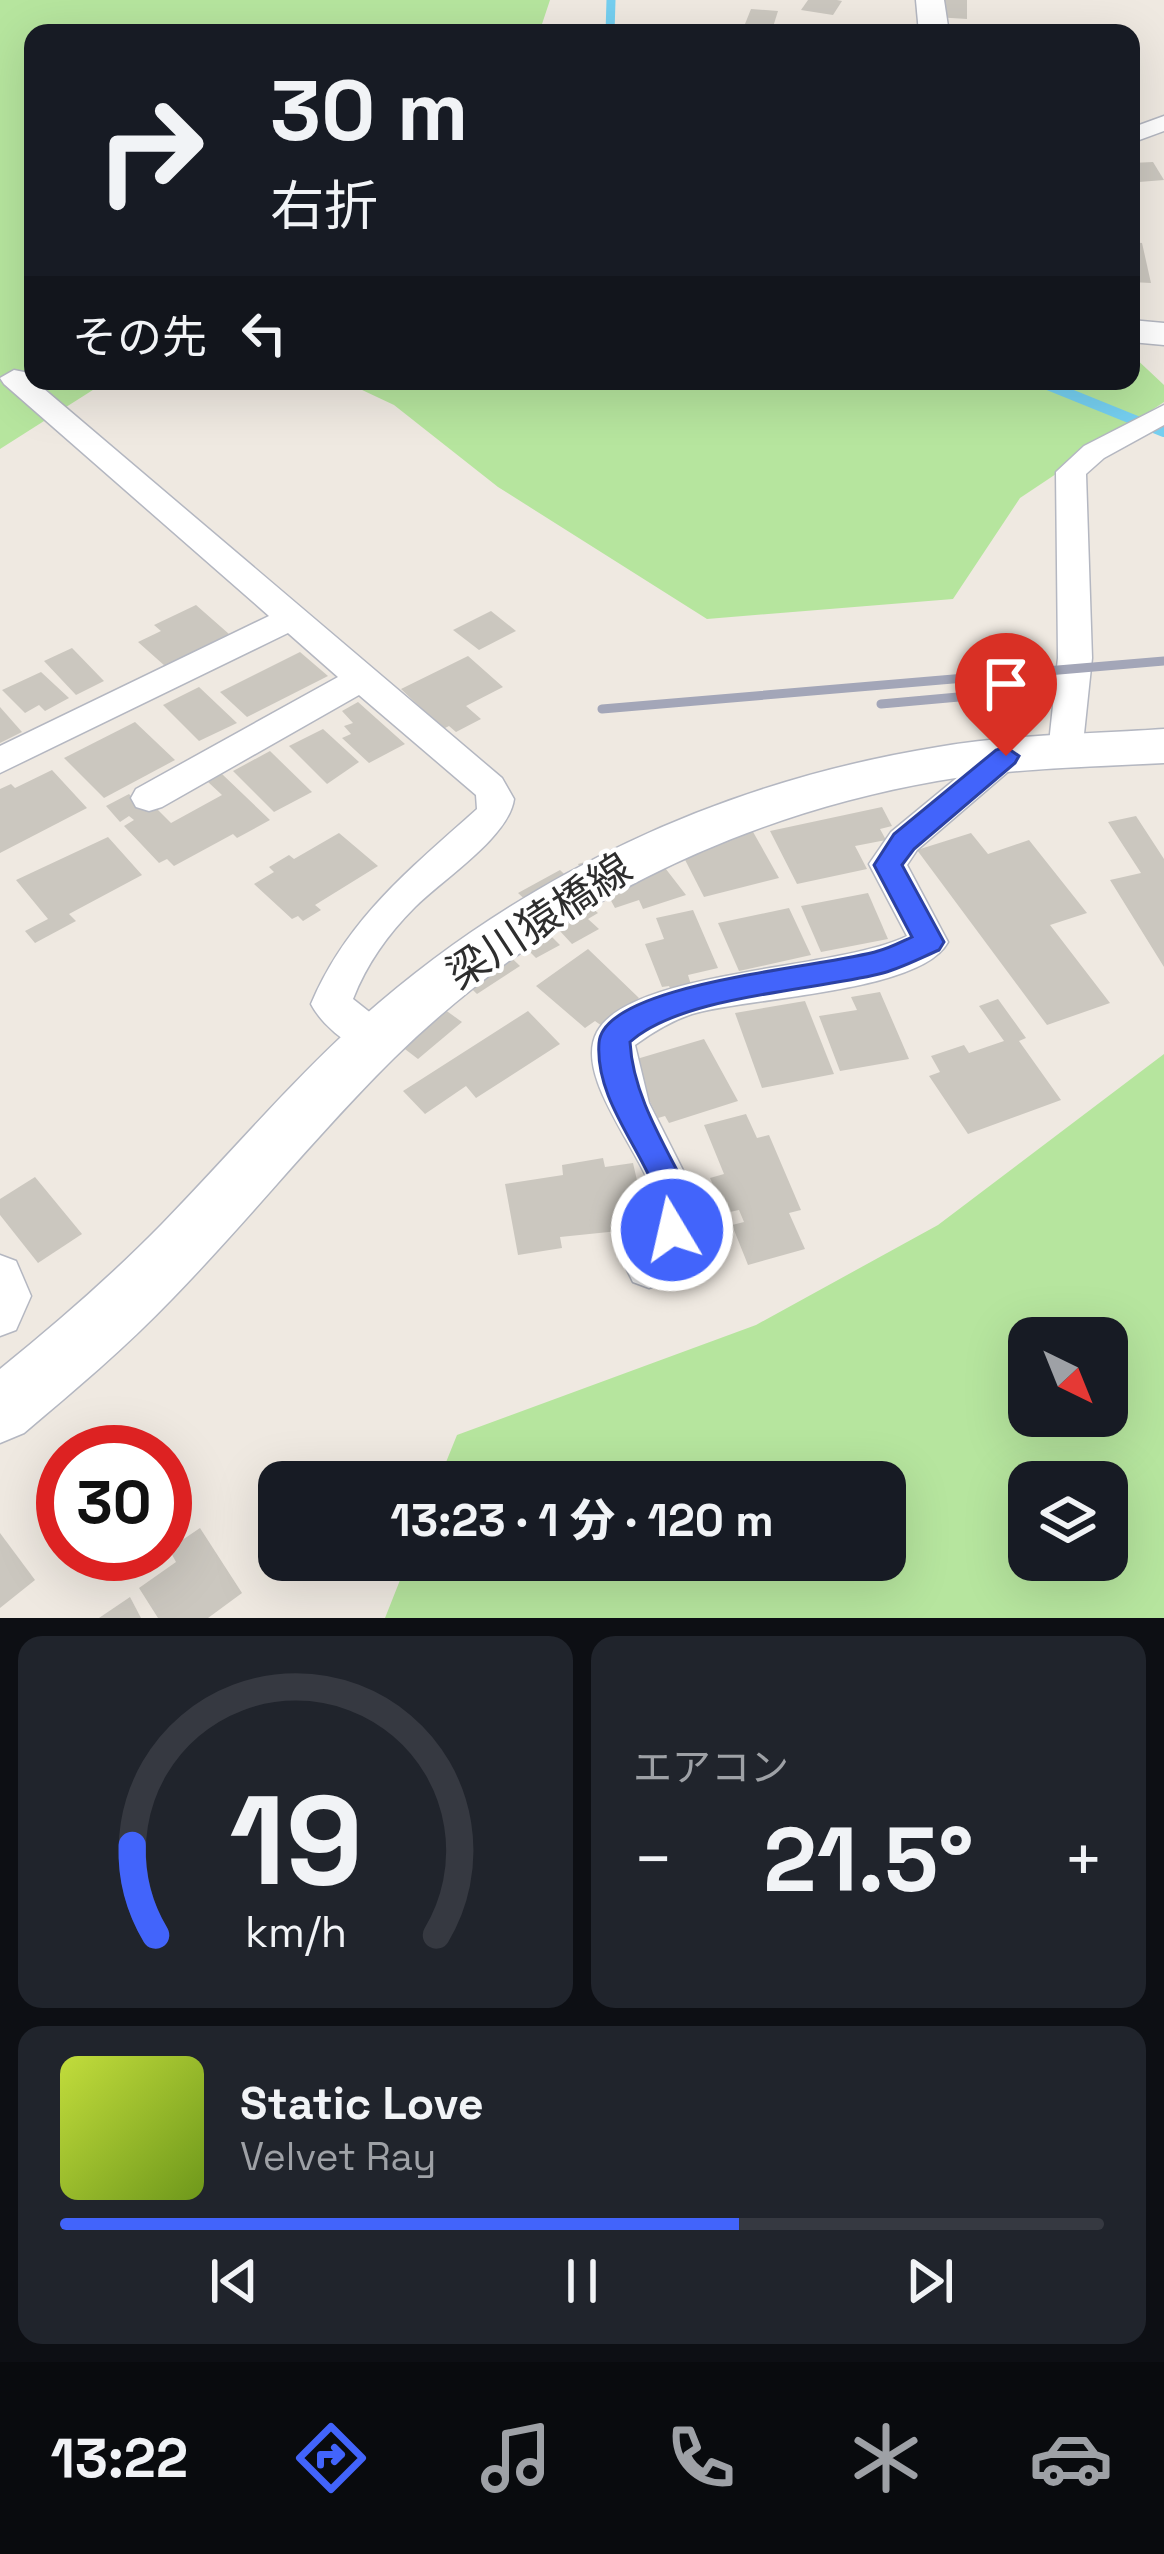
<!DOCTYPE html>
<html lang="ja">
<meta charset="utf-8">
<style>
:root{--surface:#171b24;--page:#20242c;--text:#f1f3f6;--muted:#9ea1a6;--line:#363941;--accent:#4264fb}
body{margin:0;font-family:"Space Grotesk","Noto Sans JP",sans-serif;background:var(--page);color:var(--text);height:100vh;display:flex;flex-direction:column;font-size:45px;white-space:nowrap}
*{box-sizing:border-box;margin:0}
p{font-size:39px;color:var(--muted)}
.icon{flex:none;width:66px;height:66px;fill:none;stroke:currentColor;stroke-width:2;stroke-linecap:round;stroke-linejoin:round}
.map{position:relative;height:1618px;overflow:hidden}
.drawer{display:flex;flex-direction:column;gap:18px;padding:18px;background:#0d0f14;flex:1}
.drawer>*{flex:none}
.top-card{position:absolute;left:24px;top:24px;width:1116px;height:366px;border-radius:24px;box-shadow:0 12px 48px #0002;background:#171b24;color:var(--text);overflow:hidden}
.needle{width:78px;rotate:137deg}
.tools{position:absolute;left:1008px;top:1317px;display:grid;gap:24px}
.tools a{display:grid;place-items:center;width:120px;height:120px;border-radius:24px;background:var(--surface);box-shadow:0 12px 48px #0002;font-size:60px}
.speed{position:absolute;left:36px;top:1425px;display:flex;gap:24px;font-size:60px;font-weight:700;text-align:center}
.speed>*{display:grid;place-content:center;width:156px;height:156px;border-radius:50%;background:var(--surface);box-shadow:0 12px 48px #0002;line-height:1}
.speed .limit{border:18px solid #d22;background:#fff;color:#111}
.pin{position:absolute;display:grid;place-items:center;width:102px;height:102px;color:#fff;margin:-123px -51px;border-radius:50% 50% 50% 0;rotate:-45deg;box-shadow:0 0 12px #0007}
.pin .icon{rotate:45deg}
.me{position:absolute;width:132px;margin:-66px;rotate:351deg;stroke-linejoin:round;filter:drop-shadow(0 0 9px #0008)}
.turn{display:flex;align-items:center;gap:42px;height:252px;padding:0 48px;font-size:54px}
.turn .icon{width:156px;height:156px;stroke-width:2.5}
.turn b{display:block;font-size:84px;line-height:102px}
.then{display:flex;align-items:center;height:114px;padding:0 48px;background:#0003;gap:24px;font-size:45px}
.big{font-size:90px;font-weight:800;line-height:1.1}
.drawer .card{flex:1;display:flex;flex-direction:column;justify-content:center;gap:18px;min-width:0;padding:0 42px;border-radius:24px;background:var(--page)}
.drawer .dial{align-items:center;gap:0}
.dial svg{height:312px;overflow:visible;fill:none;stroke:var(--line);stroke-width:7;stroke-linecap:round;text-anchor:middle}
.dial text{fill:var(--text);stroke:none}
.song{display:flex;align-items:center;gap:36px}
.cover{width:144px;height:144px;border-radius:18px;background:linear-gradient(135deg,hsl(70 70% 55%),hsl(80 70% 35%))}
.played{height:12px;border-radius:6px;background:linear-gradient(90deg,var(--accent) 65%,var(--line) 65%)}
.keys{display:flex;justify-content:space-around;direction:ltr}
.heat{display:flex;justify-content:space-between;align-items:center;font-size:66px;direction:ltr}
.drawer .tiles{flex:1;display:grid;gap:18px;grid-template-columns:1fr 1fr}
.card:last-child{grid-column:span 2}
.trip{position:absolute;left:258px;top:1461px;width:648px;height:120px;border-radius:24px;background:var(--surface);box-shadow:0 12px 48px #0002;font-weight:800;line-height:120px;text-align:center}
.tabs{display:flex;height:192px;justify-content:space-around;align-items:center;background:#090b0e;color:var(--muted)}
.tabs .icon{width:84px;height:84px}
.tabs .on{color:var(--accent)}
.tabs b{font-size:54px;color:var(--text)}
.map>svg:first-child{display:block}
</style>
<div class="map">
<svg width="1164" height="1618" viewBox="0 0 1164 1618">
<rect width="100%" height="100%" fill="#efe9e1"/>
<g fill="#b6e59e" fill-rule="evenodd">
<polygon points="0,0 550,0 539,33 33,33 33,381 107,381 0,449"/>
<polygon points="1131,354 1164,385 1164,402 1020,498 953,599 707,619 498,487 394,405 343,381 1131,381"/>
<path d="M1164,1054V1618H385L408,1560H885V1482H438L457,1435L756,1325L938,1225ZM1029,1338H1107V1416H1029ZM1029,1482H1107V1560H1029Z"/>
</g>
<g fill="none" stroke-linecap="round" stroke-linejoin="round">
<polyline stroke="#75cff0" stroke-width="9" points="610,33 611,0"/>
<polyline stroke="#75cff0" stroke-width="10" points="1038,381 1164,432"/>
</g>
<g fill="#cbc7bf">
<polygon points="808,0 837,0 842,1 833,15 801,10"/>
<polygon points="935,0 967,0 967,19 935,17"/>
<polygon points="751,9 778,11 773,27 745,24"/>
<polygon points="1009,25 1014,33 966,33 962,26"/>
<polygon points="1153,162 1164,180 1139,182 1131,163"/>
<polygon points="1131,242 1142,243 1151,283 1131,282"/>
<polygon points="196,605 229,634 165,666 138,642 161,631 154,625"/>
<polygon points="491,611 516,631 479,650 453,630"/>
<polygon points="72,648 104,681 76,695 44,661"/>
<polygon points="300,652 328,676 247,717 220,692"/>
<polygon points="468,656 503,687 466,706 481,719 456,732 449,726 443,729 401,689"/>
<polygon points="41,672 69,698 45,711 39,705 25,713 2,690"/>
<polygon points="199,687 237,723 199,741 163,705"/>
<polygon points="358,702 405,744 369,763 342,738 351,734 344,726 353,723 342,711"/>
<polygon points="0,707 22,732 0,743"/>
<polygon points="135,722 175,760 104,798 64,758"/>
<polygon points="323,729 359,762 327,784 289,746"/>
<polygon points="270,751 312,792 274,812 233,771"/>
<polygon points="52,770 87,808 0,853 0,789 11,784 15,788"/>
<polygon points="222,774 270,820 237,838 233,834 174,866 167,859 159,863 124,826 134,820 129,816 120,822 106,806 129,794 145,811 154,806 171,823 222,795 208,782"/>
<polygon points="882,807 892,826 880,829 886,840 855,846 867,869 797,884 770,831"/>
<polygon points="1136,816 1164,859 1164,967 1110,880 1141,873 1108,822"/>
<polygon points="752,830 779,878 704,897 679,848"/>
<polygon points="339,833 378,866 315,905 321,910 303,921 298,916 292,919 254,884 274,872 269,867 289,855 294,859"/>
<polygon points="971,833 988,854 1029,840 1087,913 1050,925 1110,1003 1047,1025 917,850"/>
<polygon points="108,837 142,875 69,914 76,921 35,943 25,931 48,919 16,880"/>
<polygon points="615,853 662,864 686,895 643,909 639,900 615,908 602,884 592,887 578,864"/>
<polygon points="560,870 596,905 592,908 598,913 588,919 599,929 572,944 559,930 550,935 560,945 536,958 512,934 530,904 518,893"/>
<polygon points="868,893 888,939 821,952 801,906"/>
<polygon points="789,908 811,955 739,971 718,923"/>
<polygon points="693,910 718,968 688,975 692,988 672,992 669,986 662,987 645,944 664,939 656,918"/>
<polygon points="495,942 520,966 477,994 451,969"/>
<polygon points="588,949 639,998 602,1026 595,1021 585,1028 536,986"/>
<polygon points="880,992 909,1059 840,1071 819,1016 857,1010 851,997"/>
<polygon points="423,994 462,1022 418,1059 380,1030"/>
<polygon points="998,999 1026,1038 1019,1041 1061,1100 968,1134 929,1076 940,1072 931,1056 964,1045 969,1053 1004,1041 979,1006"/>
<polygon points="805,1001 834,1074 762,1088 735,1013"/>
<polygon points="528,1011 560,1044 476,1098 466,1086 425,1114 403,1091"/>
<polygon points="704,1039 738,1101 669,1123 665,1116 658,1118 630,1061"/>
<polygon points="746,1114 757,1138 769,1135 801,1210 789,1213 805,1249 748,1265 732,1225 744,1222 739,1210 725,1213 710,1178 724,1174 704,1125"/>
<polygon points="603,1158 605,1167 633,1163 648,1228 560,1237 562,1248 518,1255 505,1184 563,1175 562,1165"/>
<polygon points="35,1177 82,1234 38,1263 0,1215 0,1199"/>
<polygon points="200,1528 242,1593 208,1618 158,1618 139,1588 176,1562 169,1549"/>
<polygon points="0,1533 35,1580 0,1608"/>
<polygon points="130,1597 141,1618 99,1618"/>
</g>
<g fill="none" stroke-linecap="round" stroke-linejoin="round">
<g stroke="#b4b7c1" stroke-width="3">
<g id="street">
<polygon points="1164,116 1164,131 1131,143 1131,128"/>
<path d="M14,370L24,372L502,778L514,799C509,837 443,879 415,907C388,934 367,963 353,999L391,1029L397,1040L391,1051C363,1061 324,1029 311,1004C347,919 410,869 477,809L476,795L359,695L162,807L149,811L136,807L131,798L136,789L338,677L288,633L0,773V746L269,616L4,384L0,378Z"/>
<polygon points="1164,405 1164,425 1104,458 1086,474 1092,658 1082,753 1077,761 1053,761 1048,753 1058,658 1056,472 1084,446"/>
<path d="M1005,744L1017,748L1022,756L1017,764L917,850L907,865L948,942C921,993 748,997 692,1014C671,1021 653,1032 635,1045L649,1103L699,1202L694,1230L665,1282L649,1288L633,1282L626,1268C636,1249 658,1224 655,1202C648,1158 572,1078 597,1032C630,970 839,970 907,936L869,864L891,832L993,748Z"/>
<polygon points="0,1255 16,1261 31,1296 16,1330 0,1336"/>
</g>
</g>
<g stroke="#b4b7c1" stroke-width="3">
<g id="secondary">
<polygon points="916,0 944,0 949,33 919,33"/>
<polygon points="1131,320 1164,323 1164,345 1131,342"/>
<path d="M1164,729V763C1089,767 1012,768 937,781C732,817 543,912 394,1058C316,1135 248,1221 172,1299C126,1347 75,1390 24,1433L0,1443V1369C57,1323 111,1276 162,1224C227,1157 288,1085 357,1022C521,875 721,782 938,747C1013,734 1089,734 1164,729Z"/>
</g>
</g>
<use href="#street" fill="#fff" fill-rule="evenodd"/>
<use href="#secondary" fill="#fff" fill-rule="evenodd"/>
<g stroke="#a3a6b8" stroke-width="9">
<polyline points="881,704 1025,691"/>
<polyline points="602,709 1164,661"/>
</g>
</g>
<path fill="#4264fb" stroke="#2b41a3" stroke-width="3" d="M1006,747L1019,756L1015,763L914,849L902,865L944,942L939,950C920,958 900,969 879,974C810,991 681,996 630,1042C633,1099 669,1151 693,1202L684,1240L672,1244L660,1240C652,1225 663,1211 658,1196C640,1147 595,1098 599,1043C603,982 829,967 878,951C890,948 901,942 912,937L874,865L894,834L996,750Z"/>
<g text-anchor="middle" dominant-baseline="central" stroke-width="9" stroke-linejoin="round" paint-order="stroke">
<g font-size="42" fill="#2e2e2e" stroke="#fff">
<text transform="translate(539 921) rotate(-33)">梁川猿橋線</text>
</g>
</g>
</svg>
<div class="tools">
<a><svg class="needle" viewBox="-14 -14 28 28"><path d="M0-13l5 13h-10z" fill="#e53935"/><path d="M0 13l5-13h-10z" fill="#9ea1a6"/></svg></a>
<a><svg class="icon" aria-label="layers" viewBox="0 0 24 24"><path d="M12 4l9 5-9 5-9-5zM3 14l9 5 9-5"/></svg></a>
</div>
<div class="speed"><div class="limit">30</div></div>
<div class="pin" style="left:1006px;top:756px;background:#d93025"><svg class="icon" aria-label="arrive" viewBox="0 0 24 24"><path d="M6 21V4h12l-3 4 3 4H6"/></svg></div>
<svg class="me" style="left:672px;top:1230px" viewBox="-20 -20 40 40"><circle r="17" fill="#4264fb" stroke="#fff" stroke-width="3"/><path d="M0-11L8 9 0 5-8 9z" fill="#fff"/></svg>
<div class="trip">13:23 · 1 分 · 120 m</div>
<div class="top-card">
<div class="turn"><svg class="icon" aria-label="right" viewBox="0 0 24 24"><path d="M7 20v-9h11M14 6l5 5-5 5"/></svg><div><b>30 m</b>右折</div></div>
<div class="then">その先<svg class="icon" aria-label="left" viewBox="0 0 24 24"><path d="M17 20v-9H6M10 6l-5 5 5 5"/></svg></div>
</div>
</div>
<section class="drawer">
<div class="tiles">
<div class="card dial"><svg viewBox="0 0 100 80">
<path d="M14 69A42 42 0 1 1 86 69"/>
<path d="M14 69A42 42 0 0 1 8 46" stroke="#4264fb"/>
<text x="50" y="56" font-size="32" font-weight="700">19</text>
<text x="50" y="72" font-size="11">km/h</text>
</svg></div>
<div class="card"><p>エアコン</p>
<div class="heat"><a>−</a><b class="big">21.5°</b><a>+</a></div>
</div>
<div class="card">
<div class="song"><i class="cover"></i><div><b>Static Love</b><p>Velvet Ray</p></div></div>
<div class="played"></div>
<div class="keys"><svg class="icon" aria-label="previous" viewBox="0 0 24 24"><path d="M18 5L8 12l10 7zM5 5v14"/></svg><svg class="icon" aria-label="pause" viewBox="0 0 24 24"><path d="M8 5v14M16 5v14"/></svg><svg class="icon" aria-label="next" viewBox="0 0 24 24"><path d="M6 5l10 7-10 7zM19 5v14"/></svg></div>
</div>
</div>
</section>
<nav class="tabs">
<b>13:22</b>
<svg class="icon on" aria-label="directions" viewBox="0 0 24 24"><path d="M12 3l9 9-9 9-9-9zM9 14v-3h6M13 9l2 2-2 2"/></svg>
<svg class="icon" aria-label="music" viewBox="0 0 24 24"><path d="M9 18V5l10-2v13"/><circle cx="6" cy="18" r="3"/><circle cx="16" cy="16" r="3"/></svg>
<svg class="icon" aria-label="phone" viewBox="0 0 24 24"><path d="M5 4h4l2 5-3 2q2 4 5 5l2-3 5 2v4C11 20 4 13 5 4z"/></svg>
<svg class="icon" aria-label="climate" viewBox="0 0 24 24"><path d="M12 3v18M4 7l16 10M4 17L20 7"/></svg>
<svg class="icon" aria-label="car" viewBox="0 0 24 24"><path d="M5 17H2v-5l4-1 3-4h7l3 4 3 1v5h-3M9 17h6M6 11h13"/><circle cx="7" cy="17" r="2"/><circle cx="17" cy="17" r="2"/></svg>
</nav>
